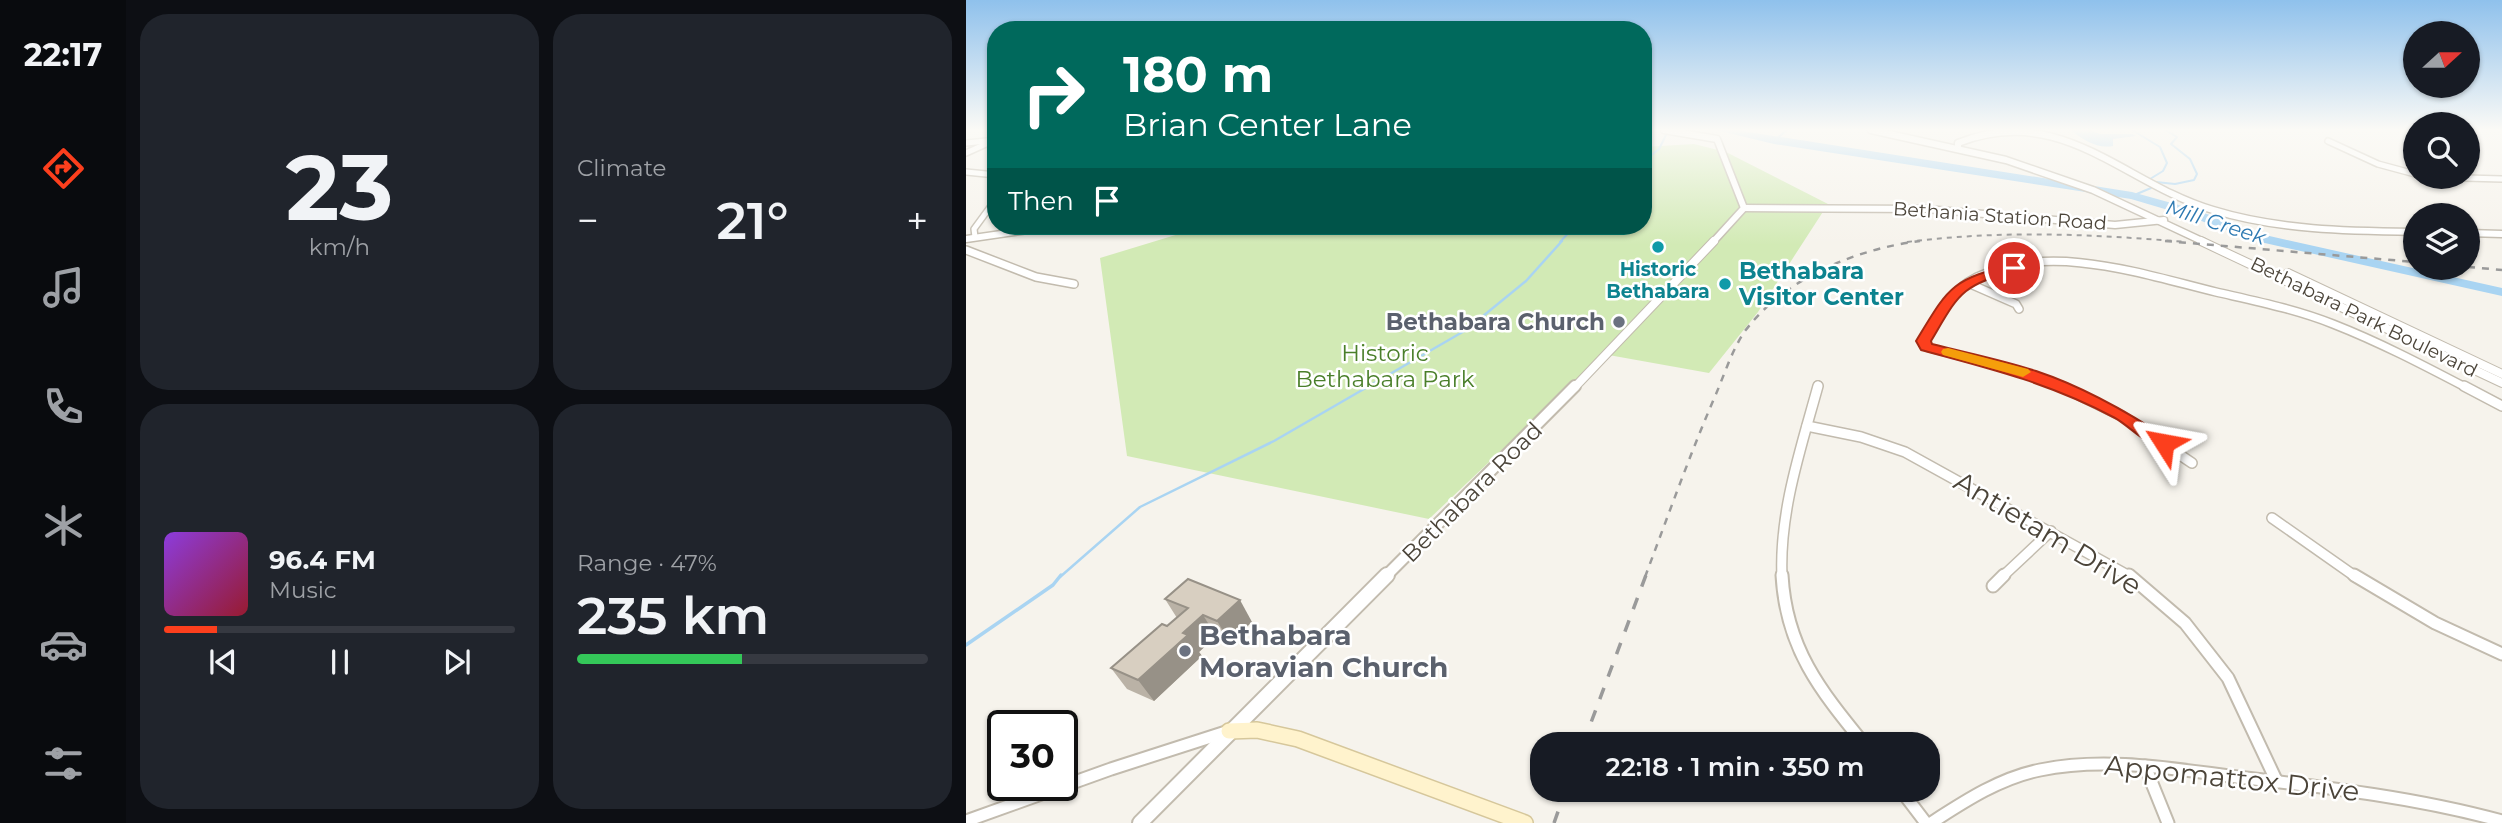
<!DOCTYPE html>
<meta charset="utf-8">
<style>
:root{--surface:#171b24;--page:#20242c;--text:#f1f3f6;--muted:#9ea1a6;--line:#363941;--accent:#fc3f1d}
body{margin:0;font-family:Montserrat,sans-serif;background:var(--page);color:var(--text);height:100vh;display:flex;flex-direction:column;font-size:26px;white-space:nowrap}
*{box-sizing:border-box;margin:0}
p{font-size:23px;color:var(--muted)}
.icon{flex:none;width:38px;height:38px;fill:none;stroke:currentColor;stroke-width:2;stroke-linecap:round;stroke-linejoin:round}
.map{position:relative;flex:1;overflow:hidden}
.drawer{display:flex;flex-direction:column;gap:14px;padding:14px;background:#0d0f14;width:840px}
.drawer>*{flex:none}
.banner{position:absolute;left:21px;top:21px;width:665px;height:214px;border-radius:28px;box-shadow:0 2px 5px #0004;background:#00695c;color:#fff;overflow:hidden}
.needle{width:46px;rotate:69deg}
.fabs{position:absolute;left:1437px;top:21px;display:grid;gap:14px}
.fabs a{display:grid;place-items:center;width:77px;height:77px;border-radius:50%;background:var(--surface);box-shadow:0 2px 5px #0004;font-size:35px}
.speed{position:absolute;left:21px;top:710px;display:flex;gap:14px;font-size:35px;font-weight:700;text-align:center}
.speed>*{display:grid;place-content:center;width:91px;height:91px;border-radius:50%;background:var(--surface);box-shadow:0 2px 5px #0004;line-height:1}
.speed .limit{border:4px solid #111;border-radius:10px;background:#fff;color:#111}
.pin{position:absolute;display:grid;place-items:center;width:60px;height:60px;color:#fff;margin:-30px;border:4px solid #fff;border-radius:50%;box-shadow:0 2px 7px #0007}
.me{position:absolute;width:77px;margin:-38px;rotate:304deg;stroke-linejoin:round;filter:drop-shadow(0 0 5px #0008)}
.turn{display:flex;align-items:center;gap:24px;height:147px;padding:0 21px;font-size:32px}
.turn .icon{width:91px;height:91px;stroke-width:2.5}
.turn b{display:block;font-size:49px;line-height:60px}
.then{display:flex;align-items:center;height:66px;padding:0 21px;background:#0003;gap:14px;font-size:26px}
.big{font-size:52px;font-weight:600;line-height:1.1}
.drawer .tile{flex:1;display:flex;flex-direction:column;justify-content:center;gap:10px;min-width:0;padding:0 24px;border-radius:28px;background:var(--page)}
.drawer .dial{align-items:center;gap:0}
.dial b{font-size:91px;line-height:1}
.song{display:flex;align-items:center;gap:21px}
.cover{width:84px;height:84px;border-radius:10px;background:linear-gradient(135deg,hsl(270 70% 55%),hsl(350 70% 35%))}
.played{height:7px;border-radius:4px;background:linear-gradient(90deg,var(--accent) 15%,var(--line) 15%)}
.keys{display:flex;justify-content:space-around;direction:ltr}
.heat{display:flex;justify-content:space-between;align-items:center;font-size:38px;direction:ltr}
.charge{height:10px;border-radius:5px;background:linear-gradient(90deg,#34c759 47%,var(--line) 0)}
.drawer .tiles{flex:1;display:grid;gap:14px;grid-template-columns:repeat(2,1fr)}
.trip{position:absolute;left:564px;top:732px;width:410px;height:70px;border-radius:28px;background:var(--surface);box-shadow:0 2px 5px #0004;font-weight:600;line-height:70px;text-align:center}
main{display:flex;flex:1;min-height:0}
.menu{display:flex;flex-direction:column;width:126px;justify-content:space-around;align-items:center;background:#090b0e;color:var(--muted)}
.menu .icon{width:49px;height:49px}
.menu .current{color:var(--accent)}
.menu b{font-size:32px;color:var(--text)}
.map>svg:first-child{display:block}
</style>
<main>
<nav class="menu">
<b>22:17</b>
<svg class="icon current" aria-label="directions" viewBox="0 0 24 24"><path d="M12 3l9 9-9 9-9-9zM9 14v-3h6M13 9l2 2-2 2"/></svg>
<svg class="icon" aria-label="music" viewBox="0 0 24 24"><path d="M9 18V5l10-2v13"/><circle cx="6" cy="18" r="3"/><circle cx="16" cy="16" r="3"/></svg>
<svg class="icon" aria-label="phone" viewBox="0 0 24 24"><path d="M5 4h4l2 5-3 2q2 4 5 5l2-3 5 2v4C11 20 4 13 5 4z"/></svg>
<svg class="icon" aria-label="climate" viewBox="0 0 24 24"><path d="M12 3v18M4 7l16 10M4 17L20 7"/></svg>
<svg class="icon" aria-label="car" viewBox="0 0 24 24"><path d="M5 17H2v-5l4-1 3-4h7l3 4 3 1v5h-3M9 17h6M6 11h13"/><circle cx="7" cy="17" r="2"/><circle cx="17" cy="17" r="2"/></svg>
<svg class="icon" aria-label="filters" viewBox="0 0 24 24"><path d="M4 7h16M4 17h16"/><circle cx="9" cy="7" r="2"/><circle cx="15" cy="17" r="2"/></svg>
</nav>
<section class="drawer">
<div class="tiles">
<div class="tile dial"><b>23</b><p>km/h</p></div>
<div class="tile"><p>Climate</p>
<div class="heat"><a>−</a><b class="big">21°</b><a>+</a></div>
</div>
<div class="tile">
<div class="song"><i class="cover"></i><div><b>96.4 FM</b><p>Music</p></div></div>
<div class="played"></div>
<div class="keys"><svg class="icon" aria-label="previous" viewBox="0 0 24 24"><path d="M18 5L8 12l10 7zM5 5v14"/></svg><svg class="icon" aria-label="pause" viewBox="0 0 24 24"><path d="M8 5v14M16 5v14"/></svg><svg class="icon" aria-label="next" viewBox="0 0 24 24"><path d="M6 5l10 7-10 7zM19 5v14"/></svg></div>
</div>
<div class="tile"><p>Range · 47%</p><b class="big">235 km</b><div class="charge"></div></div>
</div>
</section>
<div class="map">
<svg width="1536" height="823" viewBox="0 0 1536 823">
<rect width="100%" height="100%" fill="#f6f3ec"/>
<polygon fill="#d2eab5" points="728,144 760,152 862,204 792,312 743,373 637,354 463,519 161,456 134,258 239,226 677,226 677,147"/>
<path fill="#a9d4f2" d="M1105,130H1124L1134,134H1166L1170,136L1147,139V146C1131,149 1117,140 1105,130Z"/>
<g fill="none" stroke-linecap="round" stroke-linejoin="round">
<g stroke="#a9d4f2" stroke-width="2">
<polyline points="1166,130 1194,147 1201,163 1197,171 1184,179"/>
<polyline points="808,141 821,130"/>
<polyline points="677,162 693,149 701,133"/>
<polyline points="1190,182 1209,184 1228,180 1231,174 1224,159 1205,144 1211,137 1199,130"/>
<polyline points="1166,196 1185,188"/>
<polyline points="594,242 609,226"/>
</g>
<polyline stroke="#a9d4f2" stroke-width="2.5" points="94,577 174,507 308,441 500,330 560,281 596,241"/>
<polyline stroke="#a9d4f2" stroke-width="3.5" points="0,645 87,585 95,575"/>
<polygon fill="#a9d4f2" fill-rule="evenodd" points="750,130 770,130 1166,192 1227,209 1299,235 1536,288 1536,296 1290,241 1219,215 1165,199 808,144"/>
<g stroke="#c2bbae" stroke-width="8">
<g id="minor-far3">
<polyline points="1362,141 1412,164 1449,174"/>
<polyline points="0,143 30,140"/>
<polyline points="0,153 20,144"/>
<polyline points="0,172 30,175"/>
<polyline points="1464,177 1536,179"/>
<polyline points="9,237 8,229 30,199"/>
</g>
</g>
<g stroke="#c2bbae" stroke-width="10">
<g id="minor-far2">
<polyline points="0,250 70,277 108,284"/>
<polyline points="1002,283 1050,304 1053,309"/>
<polyline points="851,388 852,385"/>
<path d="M1099,388L1047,370L960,347L957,341C970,317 984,290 1011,277C1084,242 1176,274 1250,292C1289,301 1329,309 1367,324C1413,342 1457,365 1501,388"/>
</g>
</g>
<g stroke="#c2bbae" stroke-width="12">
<g id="minor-far1">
<polyline points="1095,386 1156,416 1226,463"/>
<polyline points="1498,386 1536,406"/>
<polyline points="841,426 895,437 939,452 1165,577"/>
<polyline points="1306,518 1390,577"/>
<path d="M816,577C813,512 835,448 852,386"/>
<polyline points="1036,577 1085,531"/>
</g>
</g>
<g stroke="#c2bbae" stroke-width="15">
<g id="minor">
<path d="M816,575C820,648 854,690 898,744"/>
<polyline points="1163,575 1219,623 1262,678 1311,782"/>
<polyline points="1388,575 1469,623 1536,654"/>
<polyline points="1027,586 1038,575"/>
<polyline points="1179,766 1202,823"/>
<polyline points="934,789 960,823"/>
<polyline points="0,821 145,769 260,732"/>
<path d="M965,823C999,801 1034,778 1074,770C1142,756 1212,770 1280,778C1366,788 1452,798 1536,821"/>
</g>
</g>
<g stroke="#c2bbae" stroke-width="9">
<g id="tertiary-far3">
<polyline points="698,130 751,139 778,208 747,242"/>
<polyline points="905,130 1040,160 1127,190 1238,242"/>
<path d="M992,148V143C1096,102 1158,184 1247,210C1312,230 1381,231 1449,232"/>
<polyline points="778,208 960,209 1149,225 1198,220"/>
<polyline points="1502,233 1536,234"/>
<polyline points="0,239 90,226"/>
</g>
</g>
<g stroke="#c2bbae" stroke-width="10">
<g id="tertiary-far2">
<polyline points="1235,241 1536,383"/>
<polyline points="1322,273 1536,374"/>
<polyline points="608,388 748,241"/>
</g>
</g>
<g stroke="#c2bbae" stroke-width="14">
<polyline id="tertiary-far1" points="419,577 609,386"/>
</g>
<g stroke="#c2bbae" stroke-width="18">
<polyline id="tertiary" points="174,823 421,575"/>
</g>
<g stroke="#d6c79b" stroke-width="18">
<polyline id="secondary" points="263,731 291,730 332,739 559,823"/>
</g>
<use href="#minor-far3" stroke="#fff" stroke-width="5"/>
<use href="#minor-far2" stroke="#fff" stroke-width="7"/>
<use href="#minor-far1" stroke="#fff" stroke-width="9"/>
<use href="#minor" stroke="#fff" stroke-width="11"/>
<use href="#tertiary-far3" stroke="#fff" stroke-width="6"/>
<use href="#tertiary-far2" stroke="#fff" stroke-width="8"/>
<use href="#tertiary-far1" stroke="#fff" stroke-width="10"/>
<use href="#tertiary" stroke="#fff" stroke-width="14"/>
<use href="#secondary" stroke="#fff3cd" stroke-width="15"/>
<path stroke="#9a9a9a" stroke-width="2" stroke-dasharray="5 5" stroke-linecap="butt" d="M941,242C1035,230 1126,234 1220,242"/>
<g stroke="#9a9a9a" stroke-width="2.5" stroke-dasharray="7 7" stroke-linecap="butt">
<polyline points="1199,241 1449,262"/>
<polyline points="1502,267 1536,270"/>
<path d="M679,577C702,516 724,454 750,394C759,373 766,350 779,331C819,278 890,249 954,241"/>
</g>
<g stroke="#9a9a9a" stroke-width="3.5" stroke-dasharray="12 12" stroke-linecap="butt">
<polyline points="617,744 680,575"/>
<polyline points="588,823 600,789"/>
</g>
</g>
<polygon fill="#bab2a6" points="199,599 286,622 264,642 250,636 233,652 236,656 188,701 161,689 145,668 201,626 211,618"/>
<g fill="#979187">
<polygon points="274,600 286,622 264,642 251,621"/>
<polygon points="237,615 250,636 233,652 236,656 188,701 172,680 217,633"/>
</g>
<polygon fill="#d8cfc1" stroke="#979187" stroke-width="2" points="222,579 274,600 251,621 237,615 217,633 222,635 172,680 145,668 196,624 201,626 222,608 199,599"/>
<linearGradient id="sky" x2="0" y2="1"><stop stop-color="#8fc1ec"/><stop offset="0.53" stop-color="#fbfaf6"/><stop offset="1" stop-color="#fbfaf6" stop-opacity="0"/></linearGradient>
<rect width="1536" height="245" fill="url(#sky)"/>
<path fill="#fc3f1d" stroke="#a42913" stroke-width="2" d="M1048,264L1054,268L1052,270C994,286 994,292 965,341L966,344C1001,353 1036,360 1070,371C1118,387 1162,412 1204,440L1207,443L1204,447C1186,452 1164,426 1149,418C1086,384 1023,368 955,350L950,341C983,287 984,280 1048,264Z"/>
<polygon fill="#f59e0b" points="982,348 1062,369 1065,372 1057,377 977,355 975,352 977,349"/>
<g fill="#0f9aa8" stroke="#fff" stroke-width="2.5">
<circle cx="692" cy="247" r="7"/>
<circle cx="759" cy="284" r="7"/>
</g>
<g fill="#6b7280" stroke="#fff" stroke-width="2.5">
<circle cx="653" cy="322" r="7"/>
<circle cx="219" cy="651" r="7"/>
</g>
<g text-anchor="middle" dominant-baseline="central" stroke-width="5" stroke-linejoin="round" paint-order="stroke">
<g font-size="19" fill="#4b4439" stroke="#fff">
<text transform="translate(1034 216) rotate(4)">Bethania Station Road</text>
<text transform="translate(1398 317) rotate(26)">Bethabara Park Boulevard</text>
</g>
<g font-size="19" font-weight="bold" fill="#0d838f" stroke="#fff">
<text x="692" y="269">Historic<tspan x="692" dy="22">Bethabara</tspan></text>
</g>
<g font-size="21" font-style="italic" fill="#2e7ab2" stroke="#fff">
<text transform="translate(1250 222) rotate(18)">Mill Creek</text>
</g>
<g font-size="23" font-weight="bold" fill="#0d838f" stroke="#fff" text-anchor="start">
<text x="773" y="271">Bethabara<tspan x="773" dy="26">Visitor Center</tspan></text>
</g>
<g font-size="23" font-weight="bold" fill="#5b616d" stroke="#fff" text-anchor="end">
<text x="639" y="322">Bethabara Church</text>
</g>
<g font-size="23" fill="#4a7f2a" stroke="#fff">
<text x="419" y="353">Historic<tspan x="419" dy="26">Bethabara Park</tspan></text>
</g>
<g font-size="23" fill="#4b4439" stroke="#fff">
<text transform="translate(506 492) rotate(-45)">Bethabara Road</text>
</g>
<g font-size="28" fill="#4b4439" stroke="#fff">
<text transform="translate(1082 533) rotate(31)">Antietam Drive</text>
<text transform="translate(1266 778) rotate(6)">Appomattox Drive</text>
</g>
<g font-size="28" font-weight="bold" fill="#5b616d" stroke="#fff" text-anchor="start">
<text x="233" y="635">Bethabara<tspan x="233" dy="32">Moravian Church</tspan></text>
</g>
</g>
</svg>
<div class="fabs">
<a><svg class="needle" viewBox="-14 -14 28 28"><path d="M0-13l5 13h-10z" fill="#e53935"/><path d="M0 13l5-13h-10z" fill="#9ea1a6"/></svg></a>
<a><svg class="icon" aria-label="search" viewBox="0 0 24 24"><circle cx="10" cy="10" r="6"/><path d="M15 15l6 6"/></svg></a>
<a><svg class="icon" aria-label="layers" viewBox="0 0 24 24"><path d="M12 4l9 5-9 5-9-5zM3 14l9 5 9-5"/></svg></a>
</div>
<div class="speed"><div class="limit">30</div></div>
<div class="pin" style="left:1048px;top:268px;background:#d93025"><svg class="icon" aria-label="arrive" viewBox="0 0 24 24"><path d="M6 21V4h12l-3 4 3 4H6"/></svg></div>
<svg class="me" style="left:1198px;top:443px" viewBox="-20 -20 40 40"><path d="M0-17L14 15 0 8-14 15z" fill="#fc3f1d" stroke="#fff" stroke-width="4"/></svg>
<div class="trip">22:18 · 1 min · 350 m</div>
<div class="banner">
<div class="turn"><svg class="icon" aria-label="right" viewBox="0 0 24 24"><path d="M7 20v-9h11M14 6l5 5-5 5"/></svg><div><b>180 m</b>Brian Center Lane</div></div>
<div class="then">Then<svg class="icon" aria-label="arrive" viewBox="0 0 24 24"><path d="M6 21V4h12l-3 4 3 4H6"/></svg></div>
</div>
</div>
</main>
